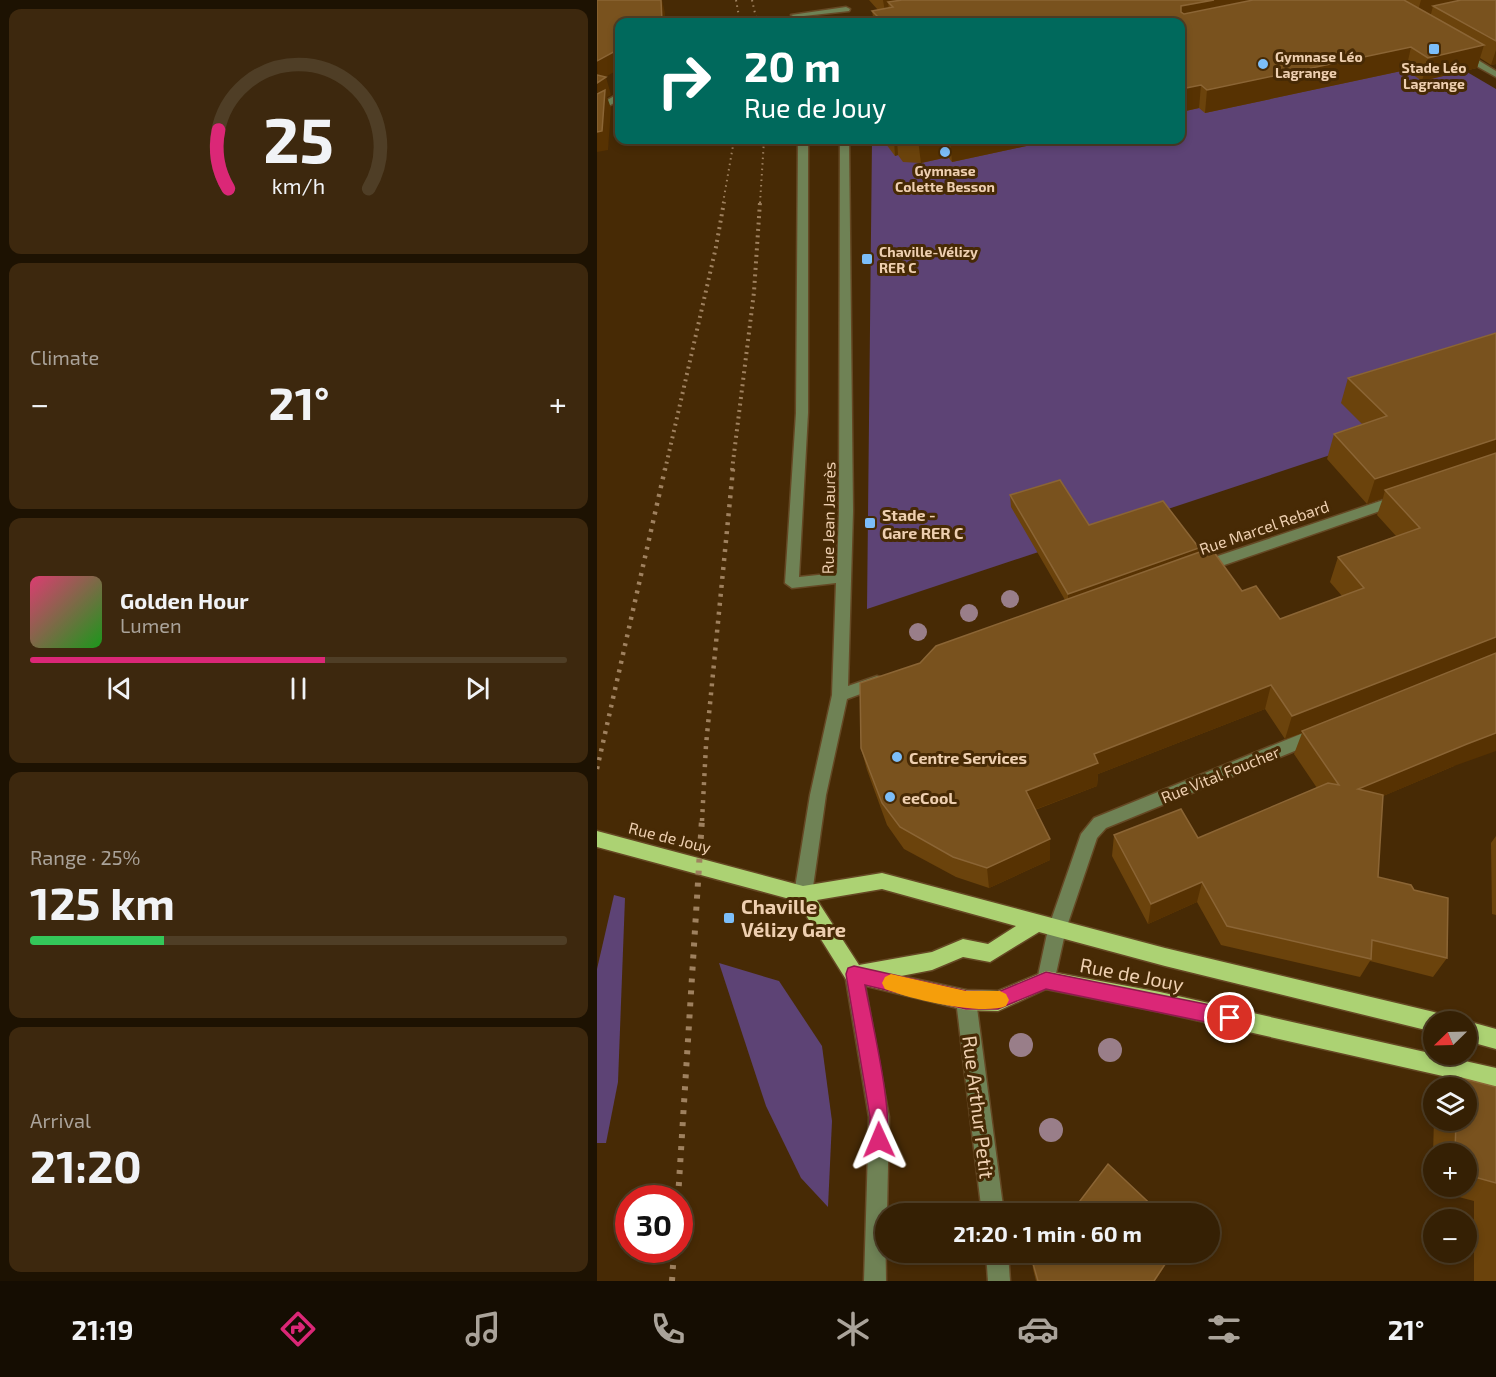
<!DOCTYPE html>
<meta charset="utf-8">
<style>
:root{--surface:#352004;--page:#3d280e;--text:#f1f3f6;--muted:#aaa39a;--line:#4f3e26;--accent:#db2777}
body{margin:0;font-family:"Exo 2",sans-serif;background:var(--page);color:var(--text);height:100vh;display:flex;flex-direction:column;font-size:22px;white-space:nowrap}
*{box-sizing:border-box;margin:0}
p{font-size:20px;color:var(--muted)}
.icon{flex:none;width:33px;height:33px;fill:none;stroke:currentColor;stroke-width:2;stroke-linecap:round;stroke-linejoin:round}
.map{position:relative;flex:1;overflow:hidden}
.details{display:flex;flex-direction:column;gap:9px;padding:9px;background:#1d1202;width:597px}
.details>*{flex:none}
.hud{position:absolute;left:18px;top:18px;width:570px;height:126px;border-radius:12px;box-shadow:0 3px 9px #0003,0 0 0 2px var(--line);background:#00695c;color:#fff;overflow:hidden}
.needle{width:39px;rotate:247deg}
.buttons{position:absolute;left:826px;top:1011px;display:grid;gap:12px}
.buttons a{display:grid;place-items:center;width:54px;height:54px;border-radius:50%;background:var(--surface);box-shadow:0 3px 9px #0003,0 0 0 2px var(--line);font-size:30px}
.speed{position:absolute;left:18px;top:1185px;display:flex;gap:12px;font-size:30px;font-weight:700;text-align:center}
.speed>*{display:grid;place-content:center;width:78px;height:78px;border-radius:50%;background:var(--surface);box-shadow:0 3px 9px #0003,0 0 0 2px var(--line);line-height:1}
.speed .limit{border:9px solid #d22;background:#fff;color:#111}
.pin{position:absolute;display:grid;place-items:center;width:51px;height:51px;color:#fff;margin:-26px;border:3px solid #fff;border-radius:50%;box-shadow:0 2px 6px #0007}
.me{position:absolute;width:66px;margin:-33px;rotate:359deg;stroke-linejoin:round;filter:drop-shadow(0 0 4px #0008)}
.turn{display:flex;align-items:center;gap:21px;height:126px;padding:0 30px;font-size:27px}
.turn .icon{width:78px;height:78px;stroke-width:2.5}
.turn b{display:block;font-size:42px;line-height:51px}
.big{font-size:45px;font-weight:700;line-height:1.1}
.details .widget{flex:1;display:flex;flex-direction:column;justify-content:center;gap:9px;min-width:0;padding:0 21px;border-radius:12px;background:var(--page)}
.details .dial{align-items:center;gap:0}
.dial svg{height:156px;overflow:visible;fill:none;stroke:var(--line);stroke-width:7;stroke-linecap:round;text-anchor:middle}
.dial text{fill:var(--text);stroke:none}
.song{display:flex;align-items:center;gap:18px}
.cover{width:72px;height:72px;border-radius:9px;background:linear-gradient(135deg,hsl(340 70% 55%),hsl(120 70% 35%))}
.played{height:6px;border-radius:3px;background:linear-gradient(90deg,var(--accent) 55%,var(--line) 55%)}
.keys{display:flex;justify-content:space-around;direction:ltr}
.heat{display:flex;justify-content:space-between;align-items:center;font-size:33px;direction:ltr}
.charge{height:9px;border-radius:4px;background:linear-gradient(90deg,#34c759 25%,var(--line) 0)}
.trip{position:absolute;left:278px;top:1203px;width:345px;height:60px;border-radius:30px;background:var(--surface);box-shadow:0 3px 9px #0003,0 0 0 2px var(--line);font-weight:700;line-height:60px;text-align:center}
.dock{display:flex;height:96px;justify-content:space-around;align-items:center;background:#150d02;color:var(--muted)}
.dock .icon{width:42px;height:42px}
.dock .active{color:var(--accent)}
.dock b{font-size:27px;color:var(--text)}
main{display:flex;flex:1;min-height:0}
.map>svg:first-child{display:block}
</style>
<main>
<section class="details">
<div class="widget dial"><svg viewBox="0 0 100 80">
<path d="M14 69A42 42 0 1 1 86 69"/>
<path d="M14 69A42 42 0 0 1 9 39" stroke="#db2777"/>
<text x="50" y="56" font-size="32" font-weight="700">25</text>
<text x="50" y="72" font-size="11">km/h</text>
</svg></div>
<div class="widget"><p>Climate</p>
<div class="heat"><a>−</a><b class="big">21°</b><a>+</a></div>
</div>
<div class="widget">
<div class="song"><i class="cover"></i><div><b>Golden Hour</b><p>Lumen</p></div></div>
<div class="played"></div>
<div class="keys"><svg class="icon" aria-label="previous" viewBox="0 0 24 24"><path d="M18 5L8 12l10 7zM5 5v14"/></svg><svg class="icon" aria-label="pause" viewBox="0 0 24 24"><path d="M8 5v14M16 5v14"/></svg><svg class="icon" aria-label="next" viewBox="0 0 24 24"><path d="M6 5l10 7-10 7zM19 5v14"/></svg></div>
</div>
<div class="widget"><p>Range · 25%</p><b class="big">125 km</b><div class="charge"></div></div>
<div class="widget"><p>Arrival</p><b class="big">21:20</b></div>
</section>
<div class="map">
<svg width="899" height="1281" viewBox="0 0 899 1281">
<rect width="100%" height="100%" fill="#472a05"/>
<g fill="#5d4375">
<polygon points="756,5 899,89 899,400 270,609 275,140 584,140 584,39"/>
<polygon points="17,895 28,898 21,1082 9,1143 0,1143 0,969"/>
<polygon points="122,963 182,981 225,1046 235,1121 231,1207 204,1178 169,1106"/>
</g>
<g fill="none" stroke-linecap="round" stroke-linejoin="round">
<g stroke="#654824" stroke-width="3">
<g id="minor">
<polygon points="249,7 253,9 252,11 198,17 194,15"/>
<polygon points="860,51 866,51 899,71 899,77 860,55"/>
<polygon points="19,95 22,95 22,100 0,113 0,106"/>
<polygon points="201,140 211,140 211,413 202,577 240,573 242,511 243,140 252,140 256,511 251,686 280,676 285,678 288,682 285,686 250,699 229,795 215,894 212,900 206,902 200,900 197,894 213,795 235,695 239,583 195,588 188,583 199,413"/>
<polygon points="801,495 808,500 806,503 610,571 605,572 598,567 600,563"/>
<polygon points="721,727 727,729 729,734 727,739 509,828 500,838 469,929 456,987 449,989 442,987 440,980 451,929 484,834 497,818"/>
<polygon points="257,965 264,967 266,974 292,1117 290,1214 288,1214 289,1281 267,1281 272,1117 248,974 250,967"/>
<polygon points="369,990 376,993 379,1000 407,1214 385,1214 359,1000 362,993"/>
<polygon points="389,1252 411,1252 413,1281 391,1281"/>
</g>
</g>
<g stroke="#654824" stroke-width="3">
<g id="major">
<path d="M0,831L206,886L285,873L568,948L837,1012L844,1015L847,1022H837V1032L568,966L442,932L393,962L366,957L335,970L304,976L369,990L401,991L449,971L563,992L899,1068V1088L563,1012L449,989L401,1011L369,1010L257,983L250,981L200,901L0,847ZM285,889L419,926L391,944L366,939L335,952L262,965L220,900Z"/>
<polygon points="870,1021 899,1029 899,1049 870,1041"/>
</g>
</g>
<use href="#minor" fill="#6f8255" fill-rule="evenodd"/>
<use href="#major" fill="#acd273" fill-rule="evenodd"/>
<g stroke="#9f815f" stroke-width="2" stroke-dasharray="1.5 4" stroke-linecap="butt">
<polyline points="139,0 143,22"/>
<polyline points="155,0 160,22"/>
<polyline points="126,203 137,140"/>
<polyline points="163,203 167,140"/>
</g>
<g stroke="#9f815f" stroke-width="4" stroke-dasharray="2 4.5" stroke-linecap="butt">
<polyline points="68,470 119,247 127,202"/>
<polyline points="135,470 157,292 163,202"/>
</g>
<g stroke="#9f815f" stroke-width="4.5" stroke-dasharray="3 6" stroke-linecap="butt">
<polyline points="0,769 68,469"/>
<polyline points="105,821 109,745 136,469"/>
</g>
<g stroke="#9f815f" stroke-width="6" stroke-dasharray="4 8" stroke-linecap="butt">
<polyline points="81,1198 105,819"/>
<polyline points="75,1281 77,1250"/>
</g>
</g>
<g fill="#997e89">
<circle cx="413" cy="599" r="9"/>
<circle cx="372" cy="613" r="9"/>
<circle cx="321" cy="632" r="9"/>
<circle cx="424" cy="1045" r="12"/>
<circle cx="513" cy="1050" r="12"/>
<circle cx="454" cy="1130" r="12"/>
</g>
<g fill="#6b430c" fill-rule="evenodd">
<polygon points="272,0 899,0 899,64 894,65 883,58 880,68 825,81 809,70 608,113 602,108 584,112 584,22 277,22 275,11 281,10"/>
<polygon points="286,140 457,140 355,162 351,157 324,163 306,162 301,155 298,156"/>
<polygon points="899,333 857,766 786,796 781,877 850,958 836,977 773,961 763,977 624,945 600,902 551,924 515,856 517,835 601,838 720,788 697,754 705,733 688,739 668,709 501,774 500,786 438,810 453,839 453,860 392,888 359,877 307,849 290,825 270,770 264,748 323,663 468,600 414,507 413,495 492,525 601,553 645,591 683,619 745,596 733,582 741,557 799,536 780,515 786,498 770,504 730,459 737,434 765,424 744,403 751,378"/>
<polygon points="899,836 899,915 895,914 894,843"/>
<path d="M860,1077L899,1087V1281H877V1201L835,1190L837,1118V1120H870V1088H849ZM837,1154H870V1186H837Z"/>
<polygon points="434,1252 577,1252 558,1281 439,1281 436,1269"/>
</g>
<g fill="#573202">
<polygon points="55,0 65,0 68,13 68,22 65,22"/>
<polygon points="286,0 391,0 291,2 293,18 289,18"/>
<polygon points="617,0 722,0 584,28 584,6"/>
<polygon points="824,0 899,0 836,6 833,18 818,21"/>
<polygon points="887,45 880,68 825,81 831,58"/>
<polygon points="814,47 809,70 608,113 610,90"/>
<polygon points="22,49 22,69 0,82 0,61"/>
<polygon points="899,50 899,64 894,65"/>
<polygon points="9,77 14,95 10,97 14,108 11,150 0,152 0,83"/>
<polygon points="604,85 602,108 584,112 584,89"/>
<polygon points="297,140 300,140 301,155 298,156"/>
<polygon points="321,140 349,140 351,157 324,163"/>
<polygon points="353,140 457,140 355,162"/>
<polygon points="899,439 899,459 788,490 786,498 770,504 778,479"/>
<polygon points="602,548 600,560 471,606 471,594"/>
<polygon points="899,637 899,656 705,731 705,733 688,739 695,716"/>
<polygon points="674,685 668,709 501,774 500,786 429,813 429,791 497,754"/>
<polygon points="899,733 899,751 857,766 751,811 761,789 870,744"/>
<polygon points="453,839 453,860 392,888 390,868"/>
<polygon points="605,882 600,902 551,924 554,904"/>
<polygon points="576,1252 577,1252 558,1281 557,1281"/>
</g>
<g fill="#79521e" stroke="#8b6535" stroke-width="1.5">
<polygon points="0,0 64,0 65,22 22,22 22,49 0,61"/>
<polygon points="305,0 617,0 584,6 584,12 587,14 656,0 807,0 887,45 831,58 814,47 610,90 604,85 584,89 584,22 286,22 275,11 296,7 291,2"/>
<polygon points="864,0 899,0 899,41 836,6"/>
<polygon points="0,75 9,77 0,83"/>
<polygon points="8,90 5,131 0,132 0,94"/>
<polygon points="899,333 899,439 778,479 737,434 790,416 751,378"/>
<polygon points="899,453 899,637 695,716 674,685 497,754 501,763 429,791 453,839 390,868 356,857 303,827 285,803 264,748 263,683 323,663 339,646 614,548 645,591 659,586 683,619 767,588 741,557 823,528 788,490"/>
<polygon points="463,480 492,525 566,501 602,548 471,594 413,495"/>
<polygon points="899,653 899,733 870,744 761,789 786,795 781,877 814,885 817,890 851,898 850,958 775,940 774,959 630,926 605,882 554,904 517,835 584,809 601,838 731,783 742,785 705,731"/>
<polygon points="860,1077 899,1087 899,1183 870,1175 870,1154 858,1154 859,1120 870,1120 870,1088 860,1088"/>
<polygon points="511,1164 564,1214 473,1214"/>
<polygon points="458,1206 465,1214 452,1214"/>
<polygon points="434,1252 576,1252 557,1281 441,1281 435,1260"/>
</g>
<path fill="#db2777" stroke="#8e194d" stroke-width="1.5" d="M257,966L369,991L401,992L449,972L633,1009L639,1012L642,1018L639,1024L633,1027L449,989L401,1009H369L268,985C274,1018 299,1121 288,1147L282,1150L275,1147L272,1140L273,1117L249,974L251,968Z"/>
<path fill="#f59e0b" d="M294,974L369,991H403L409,994L412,1000L409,1006C385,1016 313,999 288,989L285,983L288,977Z"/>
<g fill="#7cbef9" stroke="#472a05" stroke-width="2">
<rect x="831" y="43" width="12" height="12" rx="3"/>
<circle cx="666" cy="64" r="6"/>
<circle cx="348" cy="152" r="6"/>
<rect x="264" y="253" width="12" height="12" rx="3"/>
<rect x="267" y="517" width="12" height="12" rx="3"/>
<circle cx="300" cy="757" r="6"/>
<circle cx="293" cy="797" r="6"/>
<rect x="126" y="912" width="12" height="12" rx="3"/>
</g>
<g text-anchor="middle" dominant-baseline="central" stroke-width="6" stroke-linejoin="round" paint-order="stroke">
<g font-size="14" font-weight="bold" fill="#eecfb0" stroke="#472a05" text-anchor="start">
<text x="678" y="56">Gymnase Léo<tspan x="678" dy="16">Lagrange</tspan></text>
<text x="837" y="67" text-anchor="middle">Stade Léo<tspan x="837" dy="16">Lagrange</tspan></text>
<text x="348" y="170" text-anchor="middle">Gymnase<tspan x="348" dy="16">Colette Besson</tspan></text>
<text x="282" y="251">Chaville-Vélizy<tspan x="282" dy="16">RER C</tspan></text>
</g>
<g font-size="16" font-weight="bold" fill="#eecfb0" stroke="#472a05" text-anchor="start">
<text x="285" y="514">Stade -<tspan x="285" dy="18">Gare RER C</tspan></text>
<text x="312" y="757">Centre Services</text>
<text x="305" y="797">eeCooL</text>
</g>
<g font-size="16" fill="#eecfb0" stroke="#472a05">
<text transform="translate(231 518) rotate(-89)">Rue Jean Jaurès</text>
<text transform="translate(667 527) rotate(-19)">Rue Marcel Rebard</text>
<text transform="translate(623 774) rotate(-22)">Rue Vital Foucher</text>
<text transform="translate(73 837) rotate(14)">Rue de Jouy</text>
</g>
<g font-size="20" font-weight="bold" fill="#eecfb0" stroke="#472a05" text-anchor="start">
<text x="144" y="906">Chaville<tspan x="144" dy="23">Vélizy Gare</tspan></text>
</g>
<g font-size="20" fill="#eecfb0" stroke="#472a05">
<text transform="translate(535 974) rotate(11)">Rue de Jouy</text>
<text transform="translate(382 1107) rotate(83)">Rue Arthur Petit</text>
</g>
</g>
</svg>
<div class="buttons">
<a><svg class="needle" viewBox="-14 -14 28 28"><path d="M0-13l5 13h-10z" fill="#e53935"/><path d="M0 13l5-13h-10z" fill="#aaa39a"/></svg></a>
<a><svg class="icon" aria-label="layers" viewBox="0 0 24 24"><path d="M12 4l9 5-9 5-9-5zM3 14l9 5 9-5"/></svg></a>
<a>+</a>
<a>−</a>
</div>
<div class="speed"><div class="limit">30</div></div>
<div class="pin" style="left:633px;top:1018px;background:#d93025"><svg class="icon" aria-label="arrive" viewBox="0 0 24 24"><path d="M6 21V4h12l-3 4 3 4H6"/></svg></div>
<svg class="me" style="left:282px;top:1140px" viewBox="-20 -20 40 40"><path d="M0-17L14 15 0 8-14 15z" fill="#db2777" stroke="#fff" stroke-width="4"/></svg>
<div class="trip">21:20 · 1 min · 60 m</div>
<div class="hud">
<div class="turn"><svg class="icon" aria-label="right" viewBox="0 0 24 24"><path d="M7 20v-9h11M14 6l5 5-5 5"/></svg><div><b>20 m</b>Rue de Jouy</div></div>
</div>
</div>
</main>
<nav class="dock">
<b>21:19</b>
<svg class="icon active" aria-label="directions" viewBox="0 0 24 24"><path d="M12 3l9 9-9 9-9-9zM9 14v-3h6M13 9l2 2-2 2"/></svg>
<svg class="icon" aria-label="music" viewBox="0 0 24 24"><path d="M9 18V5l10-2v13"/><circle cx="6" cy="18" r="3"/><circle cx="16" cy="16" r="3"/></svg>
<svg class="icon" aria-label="phone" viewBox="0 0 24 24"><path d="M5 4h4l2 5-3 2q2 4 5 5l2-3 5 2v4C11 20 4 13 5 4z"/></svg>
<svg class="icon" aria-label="climate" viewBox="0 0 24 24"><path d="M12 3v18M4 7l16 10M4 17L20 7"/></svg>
<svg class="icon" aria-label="car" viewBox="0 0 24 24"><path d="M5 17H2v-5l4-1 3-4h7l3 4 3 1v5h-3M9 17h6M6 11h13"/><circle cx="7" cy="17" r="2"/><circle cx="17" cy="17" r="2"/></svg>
<svg class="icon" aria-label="filters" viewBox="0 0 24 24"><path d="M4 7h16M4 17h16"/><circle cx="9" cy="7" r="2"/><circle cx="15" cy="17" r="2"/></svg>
<b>21°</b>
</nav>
